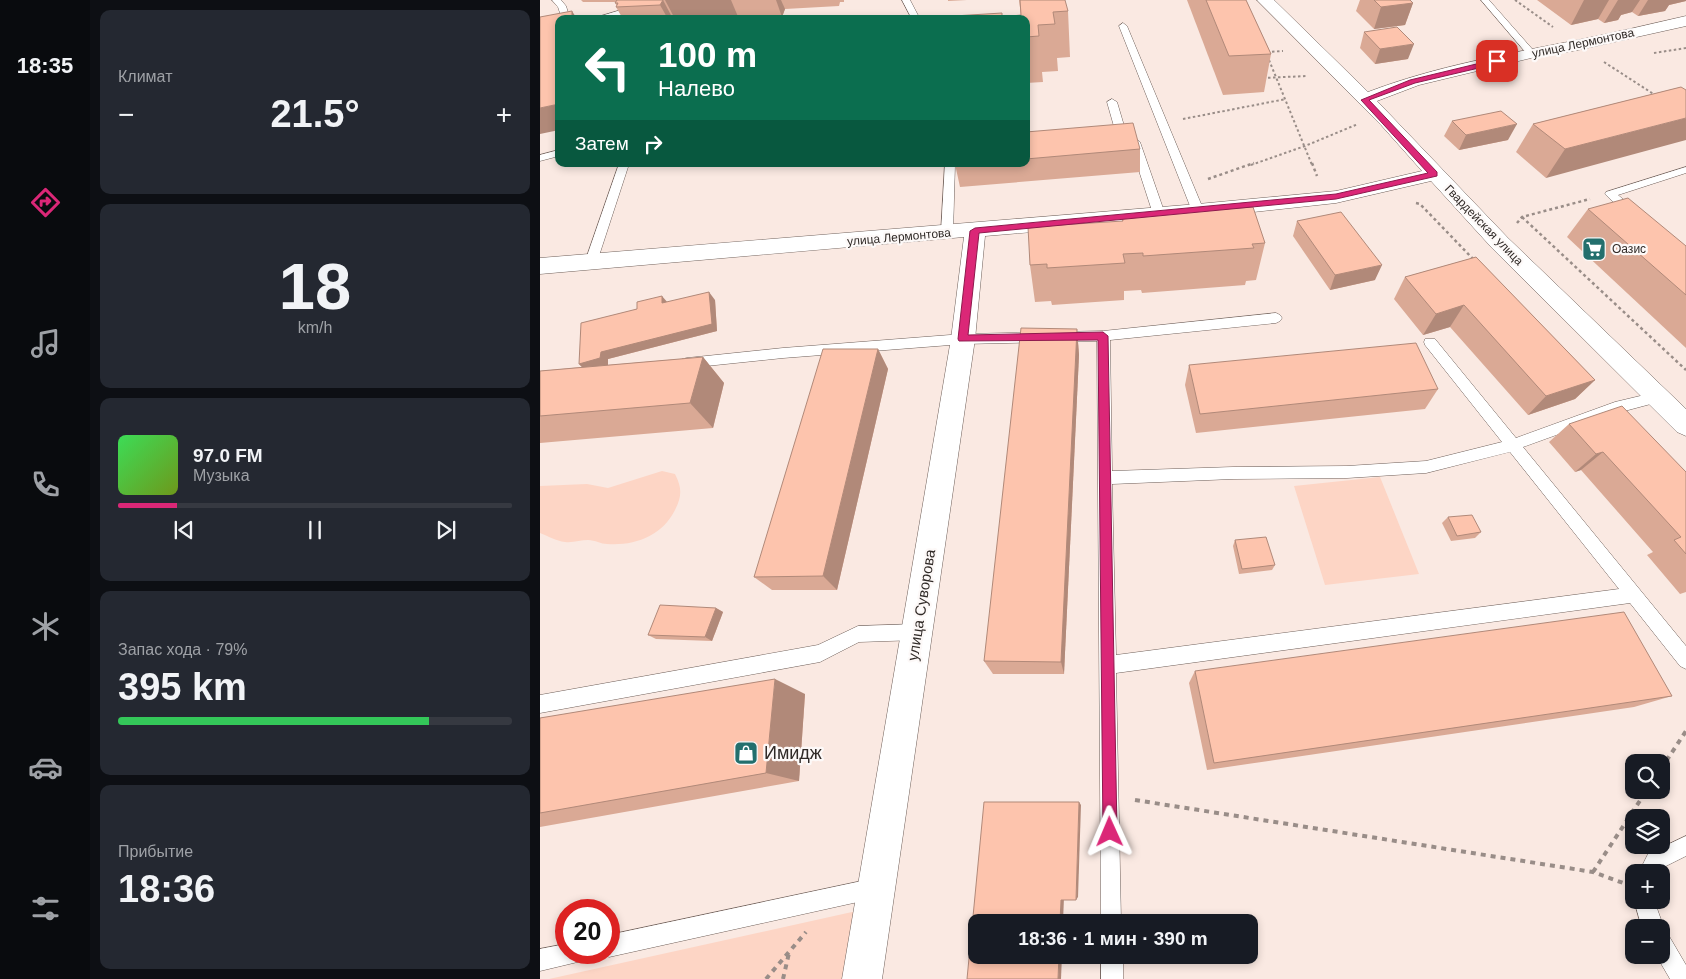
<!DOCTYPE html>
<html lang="ru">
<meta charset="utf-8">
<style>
:root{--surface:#171b24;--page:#242831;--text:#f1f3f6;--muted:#9ea1a6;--line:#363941;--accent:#db2777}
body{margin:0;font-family:Arial,sans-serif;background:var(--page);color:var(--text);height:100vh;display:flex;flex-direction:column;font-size:19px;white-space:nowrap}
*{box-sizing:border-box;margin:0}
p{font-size:16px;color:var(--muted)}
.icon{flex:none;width:28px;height:28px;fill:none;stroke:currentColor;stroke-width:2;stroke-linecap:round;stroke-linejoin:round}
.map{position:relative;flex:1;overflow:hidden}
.details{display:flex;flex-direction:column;gap:10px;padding:10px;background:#0d0f14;width:450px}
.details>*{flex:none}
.guide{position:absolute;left:15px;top:15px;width:475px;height:152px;border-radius:10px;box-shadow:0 2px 8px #0003;background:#0b6e4f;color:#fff;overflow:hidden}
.fabs{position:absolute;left:1085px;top:754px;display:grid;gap:10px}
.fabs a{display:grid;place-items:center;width:45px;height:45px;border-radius:10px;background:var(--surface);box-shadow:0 2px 8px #0003;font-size:25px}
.speed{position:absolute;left:15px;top:899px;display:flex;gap:10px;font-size:25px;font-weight:700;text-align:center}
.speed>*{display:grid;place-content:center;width:65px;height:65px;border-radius:50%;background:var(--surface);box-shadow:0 2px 8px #0003;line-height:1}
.speed .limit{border:8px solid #d22;background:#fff;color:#111}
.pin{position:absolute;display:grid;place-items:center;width:42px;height:42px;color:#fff;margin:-21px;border-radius:10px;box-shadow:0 2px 8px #0006}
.me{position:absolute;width:55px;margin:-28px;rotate:359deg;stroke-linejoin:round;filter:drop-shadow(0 0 4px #0008)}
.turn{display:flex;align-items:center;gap:18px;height:105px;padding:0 20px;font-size:22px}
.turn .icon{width:65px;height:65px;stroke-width:2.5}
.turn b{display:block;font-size:35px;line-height:42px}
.then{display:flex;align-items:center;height:48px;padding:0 20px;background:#0003;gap:10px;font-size:19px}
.big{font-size:38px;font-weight:700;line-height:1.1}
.details .card{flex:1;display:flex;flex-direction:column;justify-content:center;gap:8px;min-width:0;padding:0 18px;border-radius:10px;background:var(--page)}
.details .dial{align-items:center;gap:0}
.dial b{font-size:65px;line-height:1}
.song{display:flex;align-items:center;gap:15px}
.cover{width:60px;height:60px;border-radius:8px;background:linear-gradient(135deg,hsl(130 70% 55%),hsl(80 70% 35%))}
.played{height:5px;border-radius:2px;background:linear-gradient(90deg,var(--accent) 15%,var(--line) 15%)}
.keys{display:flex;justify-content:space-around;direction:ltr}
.heat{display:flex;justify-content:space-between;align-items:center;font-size:28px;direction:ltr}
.charge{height:8px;border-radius:4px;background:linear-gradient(90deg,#34c759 79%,var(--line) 0)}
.trip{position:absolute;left:428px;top:914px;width:290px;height:50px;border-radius:10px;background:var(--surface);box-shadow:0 2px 8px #0003;font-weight:700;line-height:50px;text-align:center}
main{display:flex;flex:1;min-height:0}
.tabs{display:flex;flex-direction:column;width:90px;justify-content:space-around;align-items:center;background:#090b0e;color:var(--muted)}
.tabs .icon{width:35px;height:35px}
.tabs .current{color:var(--accent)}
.tabs b{font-size:22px;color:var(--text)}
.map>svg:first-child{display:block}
</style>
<main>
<nav class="tabs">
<b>18:35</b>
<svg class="icon current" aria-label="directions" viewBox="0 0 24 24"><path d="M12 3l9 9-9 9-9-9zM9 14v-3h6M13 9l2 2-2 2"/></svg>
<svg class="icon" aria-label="music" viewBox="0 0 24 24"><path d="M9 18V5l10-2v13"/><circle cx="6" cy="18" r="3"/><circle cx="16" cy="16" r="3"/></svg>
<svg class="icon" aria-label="phone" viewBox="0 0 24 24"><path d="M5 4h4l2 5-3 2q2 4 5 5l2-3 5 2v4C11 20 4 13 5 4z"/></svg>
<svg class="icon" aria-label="climate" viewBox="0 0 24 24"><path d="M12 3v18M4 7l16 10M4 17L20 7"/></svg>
<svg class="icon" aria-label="car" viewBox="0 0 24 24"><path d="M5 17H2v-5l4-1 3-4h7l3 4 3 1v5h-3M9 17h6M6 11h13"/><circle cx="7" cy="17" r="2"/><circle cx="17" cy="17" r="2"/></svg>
<svg class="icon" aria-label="filters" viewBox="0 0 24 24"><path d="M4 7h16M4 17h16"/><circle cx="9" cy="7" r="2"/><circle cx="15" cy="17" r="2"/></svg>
</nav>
<section class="details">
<div class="card"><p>Климат</p>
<div class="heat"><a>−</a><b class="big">21.5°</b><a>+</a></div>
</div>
<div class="card dial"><b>18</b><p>km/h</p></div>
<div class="card">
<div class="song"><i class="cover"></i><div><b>97.0 FM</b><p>Музыка</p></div></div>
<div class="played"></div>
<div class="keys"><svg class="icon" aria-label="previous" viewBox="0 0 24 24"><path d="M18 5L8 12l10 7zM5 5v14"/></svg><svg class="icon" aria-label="pause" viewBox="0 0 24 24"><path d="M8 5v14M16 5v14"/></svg><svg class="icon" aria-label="next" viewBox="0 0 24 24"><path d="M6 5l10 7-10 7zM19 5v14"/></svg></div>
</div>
<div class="card"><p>Запас хода · 79%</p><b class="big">395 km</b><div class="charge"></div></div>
<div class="card"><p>Прибытие</p><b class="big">18:36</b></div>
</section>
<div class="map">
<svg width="1146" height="979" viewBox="0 0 1146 979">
<rect width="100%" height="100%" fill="#fae9e2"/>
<g fill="#fdd5c5">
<path d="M122,471L135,474C142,488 142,496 135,510C122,536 95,546 67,544C61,544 55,540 48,540C41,540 33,543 25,542C16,541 8,536 0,533V486L47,484L68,488Z"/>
<polygon points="840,477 879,574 785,585 754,486"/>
<polygon points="321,910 308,979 9,979"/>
</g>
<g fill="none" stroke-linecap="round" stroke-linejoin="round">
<g stroke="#6e5f59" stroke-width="1">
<g id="lane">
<polygon points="12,0 21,0 26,6 30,19 22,19 18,7"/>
<polygon points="362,0 370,0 380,19 372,19"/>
<polygon points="941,0 949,0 994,51 994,55 988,55"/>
<polygon points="583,23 587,26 664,211 662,214 654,214 652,211 579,26"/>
<polygon points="572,99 577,102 585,129 600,142 625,214 623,217 619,218 613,214 590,143 575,130 567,102"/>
<polygon points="19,150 19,156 0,161 0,155"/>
<polygon points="79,164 89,164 57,262 55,265 47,265 45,262"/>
<polygon points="405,164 415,164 413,233 407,237 401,233"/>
<polygon points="1146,167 1146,173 1078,195 1098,212 1100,215 1098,218 1090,218 1065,194 1066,192"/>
<path d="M736,313L740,315L742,318L740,321L736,323L570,340L572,471L693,467L807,466L886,461L962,442L885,345L884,342L885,339H895L976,438L1075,402L1117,392L1122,393L1124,397L1122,401L1077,413L983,447L1146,646V669L1140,666L1090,603L576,673L581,922H561L557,341L423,344L243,358L147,368L142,367L140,363L142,359L147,358L243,348L423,334L563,331ZM970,452L1079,589L576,655L572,484L693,479L807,478L886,473Z"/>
<polygon points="377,624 383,626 385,632 383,638 377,640 319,642 280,662 0,713 0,695 278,645 318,626"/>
<polygon points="1146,836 1146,856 1122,868 1120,872 1099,872 1108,854"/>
<polygon points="336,878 343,881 346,888 343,895 336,898 69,957 61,952 69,952 69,935"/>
<polygon points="1094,900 1114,900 1124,928 1121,933 1129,936 1146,965 1146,979 1130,979 1116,955 1121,955 1121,928 1102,928"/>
<polygon points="26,944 26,952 48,952 46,960 0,971 0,949"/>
<rect x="561" y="955" width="22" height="24"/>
</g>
</g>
<g stroke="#6e5f59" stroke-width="1">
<g id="street">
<polygon points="114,0 142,0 139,3 83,19 59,19 61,16"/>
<path d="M717,0H734L828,92C896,66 967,54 1038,40C1074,33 1110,24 1146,16V26L1038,50L991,58L879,85L837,101L968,238L1146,409V436L1137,432L952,248L891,181L796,203L658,218L445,236L435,339L342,979H302L411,339L424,237L0,274V258L658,204L796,191L882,171L841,125Z"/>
</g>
</g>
<g stroke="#998d88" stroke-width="2" stroke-dasharray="2.5 2.5" stroke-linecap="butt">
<polyline points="975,0 1013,27"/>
<polyline points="727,52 743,51"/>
<polyline points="1114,53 1146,48"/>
<polyline points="729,60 772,165"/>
<polyline points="1064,62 1115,95"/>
<polyline points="723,78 767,76"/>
<polyline points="643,119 746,99"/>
<polyline points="711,165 765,146 818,124"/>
</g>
<g stroke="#998d88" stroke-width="2.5" stroke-dasharray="3 3" stroke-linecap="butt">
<polyline points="772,163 777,176"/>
<polyline points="668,179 714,163"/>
<polyline points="876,203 880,204 935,261"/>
<polyline points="982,217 1146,370"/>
<polyline points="977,223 982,217 1050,199"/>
</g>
<g stroke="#998d88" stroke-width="4" stroke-dasharray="5 5" stroke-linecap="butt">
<polyline points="1121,769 1146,731"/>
<polyline points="595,800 1053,872 1086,884"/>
<polyline points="1053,872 1107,790"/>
<polyline points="226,979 266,932"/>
<polyline points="243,979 249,953"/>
</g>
<use href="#lane" fill="#fff" fill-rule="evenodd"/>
<use href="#street" fill="#fff" fill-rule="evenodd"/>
</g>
<g fill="#daa995">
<polygon points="41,0 304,0 304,2 300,2 299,6 245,9 242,17 219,19 83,19 76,7 77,6 75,3 76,2 43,2"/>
<polygon points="408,0 427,0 408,1"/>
<polygon points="479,0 528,11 530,57 517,58 518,71 502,72 503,82 486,83 486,19 462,17 481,15"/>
<polygon points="647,0 706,0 731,54 724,92 683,95"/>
<polygon points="820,0 870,0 873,3 865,25 834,29 816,11"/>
<polygon points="997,0 1146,0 1146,1 1129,5 1125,11 1098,16 1092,12 1081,15 1078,20 1064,23 1058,19 1031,25"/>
<polygon points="824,32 868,59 835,64 820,48"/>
<polygon points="1141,87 1006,178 976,152 993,124"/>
<polygon points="912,121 968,140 919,150 904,136"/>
<polygon points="486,132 600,149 600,172 420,187 415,164 486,164"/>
<polygon points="1048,209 1146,246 1146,348 1027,237"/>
<polygon points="582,216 725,243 716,280 706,281 705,285 602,293 601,290 584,291 584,300 512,305 511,301 495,302 490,265 582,221"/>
<polygon points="757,221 835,280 790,290 753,236"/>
<polygon points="936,257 1055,380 1035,399 988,415 910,327 883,335 854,299 865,277"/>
<polygon points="175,300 177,331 68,359 68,365 163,357 184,383 173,428 0,443 0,371 42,367 39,364 127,302"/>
<polygon points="537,329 539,355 524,674 453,674 444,661"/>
<polygon points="338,349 348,369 297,590 232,590 214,577"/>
<polygon points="649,365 898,389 885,409 656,433 645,385"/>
<polygon points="1029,424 1146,472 1146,592 1140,594 1107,555 1113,552 1041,470 1035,472 1009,442"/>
<polygon points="908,517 941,532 935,538 911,541 902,523"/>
<polygon points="695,540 735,565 732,570 699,574 693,546"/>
<polygon points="176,608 183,612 172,641 116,639 108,635"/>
<polygon points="655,671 1132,696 1094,707 667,770 649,683"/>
<polygon points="265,694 259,781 0,827 0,718"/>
</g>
<g fill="#b18979">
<polygon points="123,0 133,19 128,19 120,5"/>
<polygon points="125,0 191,0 199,19 135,19"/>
<polygon points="236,0 241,0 245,9 242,17"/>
<polygon points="1044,0 1069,0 1058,19 1031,25"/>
<polygon points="1078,0 1100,0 1092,12 1081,15 1078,20 1064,23"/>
<polygon points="1108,0 1146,0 1146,1 1129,5 1125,11 1098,16"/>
<polygon points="873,3 865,25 834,29 841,7"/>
<polygon points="32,11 37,19 32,19"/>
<polygon points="874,44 868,59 835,64 840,49"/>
<polygon points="19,104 19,130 0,134 0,108"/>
<polygon points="1146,118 1146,140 1006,178 1025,149"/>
<polygon points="977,124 968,140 919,150 926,135"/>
<polygon points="842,265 835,280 790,290 795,275"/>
<polygon points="169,292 175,300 177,331 68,359 68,366 46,371 39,364"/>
<polygon points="122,296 128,303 122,303"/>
<polygon points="924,305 910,327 883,335 896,314"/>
<polygon points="537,329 539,355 524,674 521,662"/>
<polygon points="338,349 348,369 297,590 283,576"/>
<polygon points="163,357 184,383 173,428 150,403"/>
<polygon points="1055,380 1035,399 988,415 1006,396"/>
<polygon points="1063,452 1041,470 1035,472 1056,454"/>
<polygon points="176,608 183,612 172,641 165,637"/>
<polygon points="235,679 265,694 259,781 226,773"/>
<polygon points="539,802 541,805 538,897 536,900"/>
<polygon points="524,897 523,922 520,922 521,900"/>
<polygon points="519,955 522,955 521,979 518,979"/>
</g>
<g fill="#fdc4ad" stroke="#b18979">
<polygon points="77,0 123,0 120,5 76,7 78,3 75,3"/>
<polygon points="480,0 525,0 528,11 513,12 515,24 498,25 499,36 486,37 486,19 398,19 398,17 462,13 462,17 481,15"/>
<polygon points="666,0 706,0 731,54 689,56"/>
<polygon points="834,0 870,0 873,3 841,7"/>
<polygon points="32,11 32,19 19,19 19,104 0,108 0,17"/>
<polygon points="364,17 363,19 332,19"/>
<polygon points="857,27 874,44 840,49 824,32"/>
<polygon points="1141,87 1146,90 1146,118 1025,149 993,124"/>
<polygon points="961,111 977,124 926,135 912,121"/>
<polygon points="593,123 600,149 486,159 486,132"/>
<polygon points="1088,198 1146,246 1146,295 1048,209"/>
<polygon points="713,207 725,243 712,244 714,248 603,256 603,253 583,254 585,263 507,268 507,264 490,265 488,227 583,221 582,216"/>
<polygon points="801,212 842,265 795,275 757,221"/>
<polygon points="936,257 1055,380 1006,396 924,305 896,314 865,277"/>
<polygon points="169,292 172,324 61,352 60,358 39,364 41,323 97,309 97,302 122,296 122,303"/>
<polygon points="481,328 537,329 521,662 444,661"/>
<polygon points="876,343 898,389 660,414 649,365"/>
<polygon points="283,349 338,349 283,576 214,577"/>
<polygon points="163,357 150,403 0,416 0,371"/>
<polygon points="1082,406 1146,472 1146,554 1134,540 1141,537 1063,452 1056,454 1029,424"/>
<polygon points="932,515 941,532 917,536 908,517"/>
<polygon points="726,537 735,565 702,569 695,540"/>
<polygon points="120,605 176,608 165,637 108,635"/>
<polygon points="1084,612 1132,696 674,763 655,671"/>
<polygon points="235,679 226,773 0,813 0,718"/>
<polygon points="444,802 539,802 536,900 521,900 520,922 436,922 436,955 519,955 518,979 427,979"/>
</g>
<polygon fill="#db2777" stroke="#8e194d" points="957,59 961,61 960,63 875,83 829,100 897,172 897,176 796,199 439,233 428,335 563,332 568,336 577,832 575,838 570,840 565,838 563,832 558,340 419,341 418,339 430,231 435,228 796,194 888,173 821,100 870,80"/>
<defs>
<g id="supermarket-square" transform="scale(1.25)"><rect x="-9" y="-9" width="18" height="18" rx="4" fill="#236f6d" stroke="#fdf9f8"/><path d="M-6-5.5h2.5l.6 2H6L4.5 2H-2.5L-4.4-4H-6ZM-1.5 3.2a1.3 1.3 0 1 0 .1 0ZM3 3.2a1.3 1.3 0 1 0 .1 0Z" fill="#fff"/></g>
<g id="shop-square" transform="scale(1.25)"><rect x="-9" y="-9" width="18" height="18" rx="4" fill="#236f6d" stroke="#fdf9f8"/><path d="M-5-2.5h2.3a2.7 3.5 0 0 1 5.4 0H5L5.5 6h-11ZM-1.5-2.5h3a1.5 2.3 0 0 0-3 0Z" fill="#fff"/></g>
</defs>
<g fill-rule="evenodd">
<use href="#supermarket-square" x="1054" y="249"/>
<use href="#shop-square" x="206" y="753"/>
</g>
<g text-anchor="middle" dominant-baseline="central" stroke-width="4.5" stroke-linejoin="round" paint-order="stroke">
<g font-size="12" fill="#302a27" stroke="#fdf9f8">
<text transform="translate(1043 43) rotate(-12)">улица Лермонтова</text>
<text transform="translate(944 225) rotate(46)">Гвардейская улица</text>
<text transform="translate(359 237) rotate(-5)">улица Лермонтова</text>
</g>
<g font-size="12" fill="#302a27" stroke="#fdf9f8" text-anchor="start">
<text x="1072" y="249">Оазис</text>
</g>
<g font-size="15" fill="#302a27" stroke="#fdf9f8">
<text transform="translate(381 605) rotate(-81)">улица Суворова</text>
</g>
<g font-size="18" fill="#302a27" stroke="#fdf9f8" text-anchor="start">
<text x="224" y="753">Имидж</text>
</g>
</g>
</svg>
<div class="fabs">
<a><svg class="icon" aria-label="search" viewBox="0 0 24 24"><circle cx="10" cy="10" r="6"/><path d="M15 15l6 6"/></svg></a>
<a><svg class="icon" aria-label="layers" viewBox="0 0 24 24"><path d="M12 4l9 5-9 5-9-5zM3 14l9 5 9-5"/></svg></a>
<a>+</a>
<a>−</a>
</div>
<div class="speed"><div class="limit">20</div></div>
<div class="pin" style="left:957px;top:61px;background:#d93025"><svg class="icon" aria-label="arrive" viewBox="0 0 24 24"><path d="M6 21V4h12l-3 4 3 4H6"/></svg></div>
<svg class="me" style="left:570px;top:832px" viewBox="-20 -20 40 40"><path d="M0-17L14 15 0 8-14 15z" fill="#db2777" stroke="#fff" stroke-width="4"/></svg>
<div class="trip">18:36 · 1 мин · 390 m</div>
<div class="guide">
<div class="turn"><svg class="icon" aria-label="left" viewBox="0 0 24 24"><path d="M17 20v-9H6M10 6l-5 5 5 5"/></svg><div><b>100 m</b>Налево</div></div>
<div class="then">Затем<svg class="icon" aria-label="right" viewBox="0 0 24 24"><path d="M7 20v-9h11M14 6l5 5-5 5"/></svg></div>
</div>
</div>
</main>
